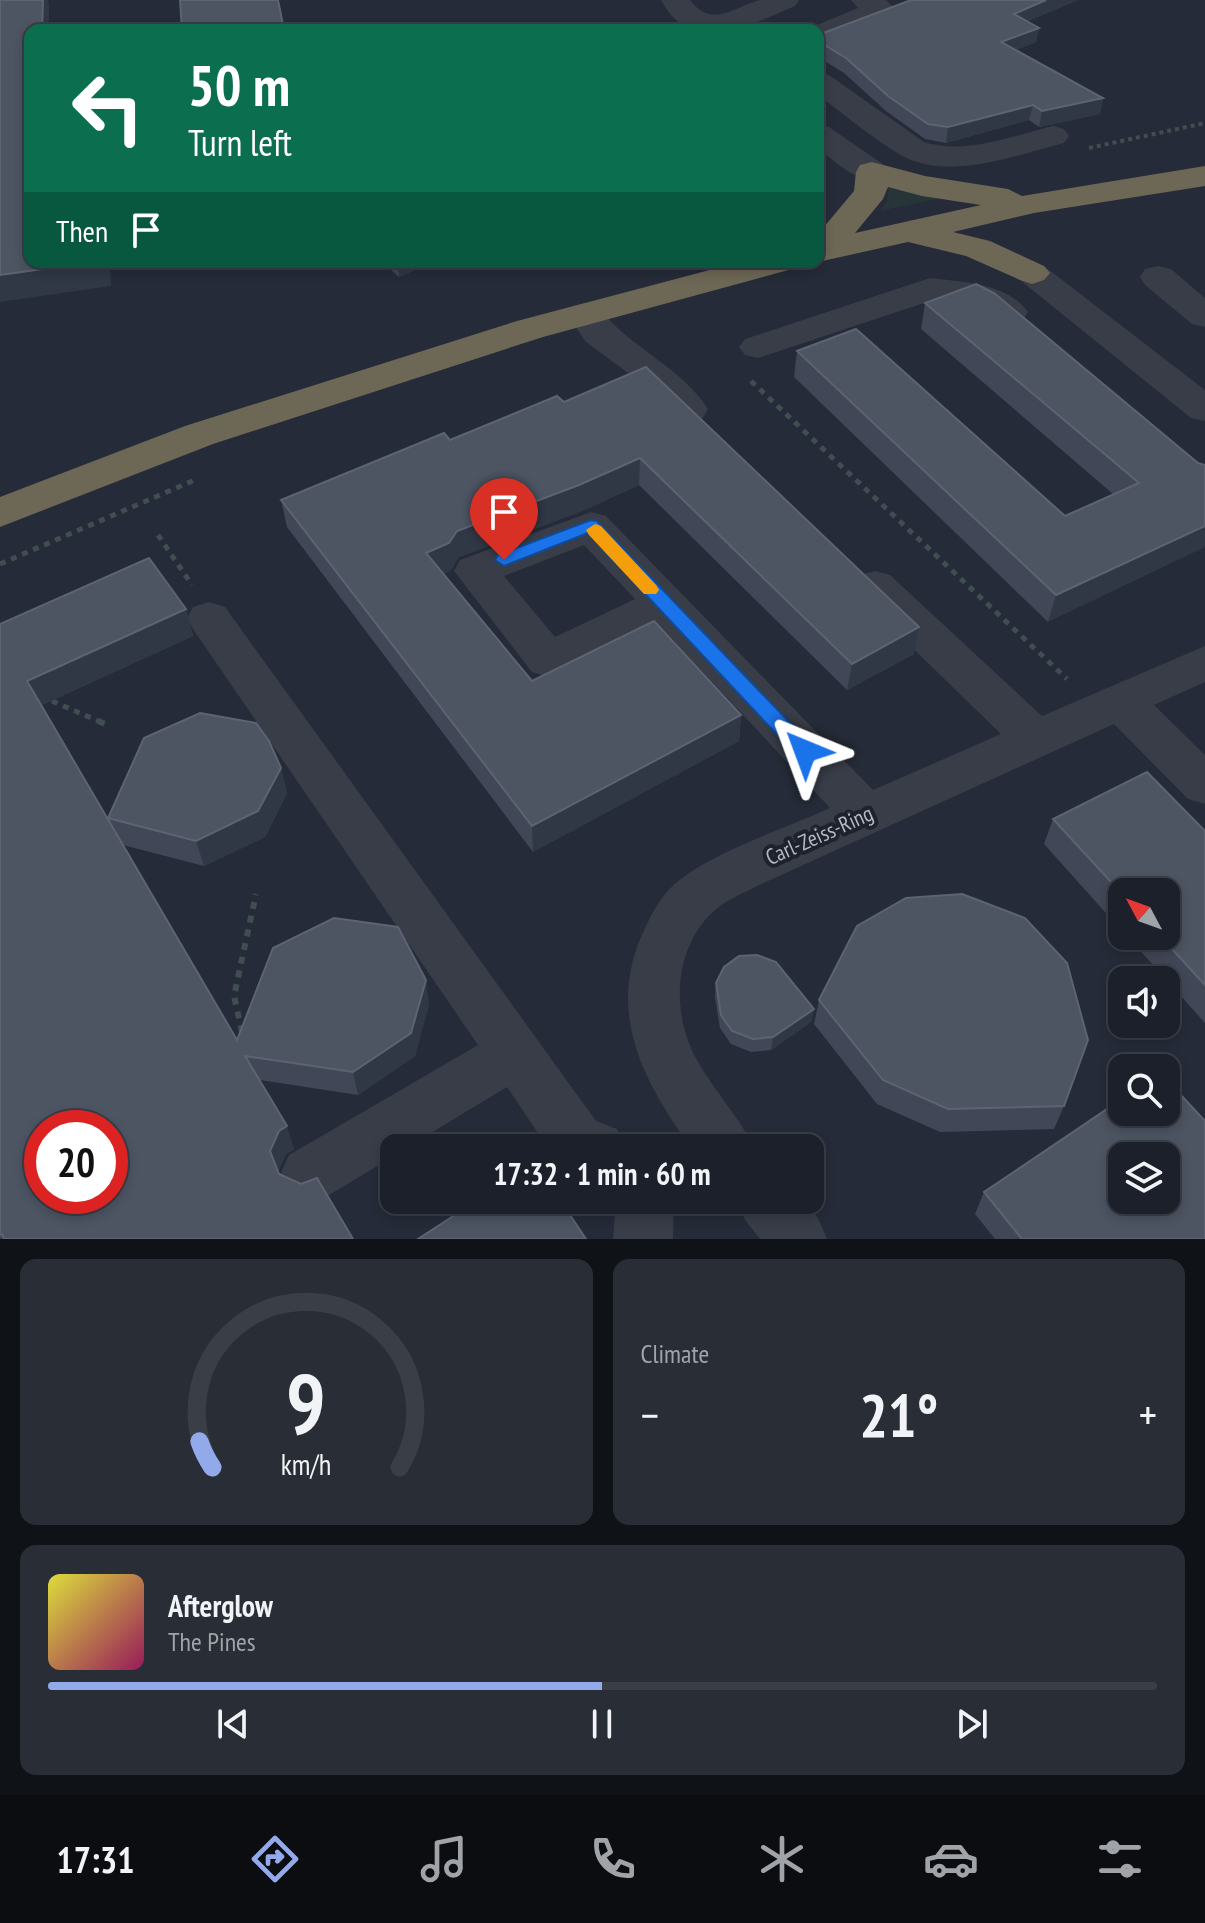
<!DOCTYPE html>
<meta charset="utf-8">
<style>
:root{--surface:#1c202a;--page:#292d36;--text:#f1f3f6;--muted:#a0a3a8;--line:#3a3e47;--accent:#93aaea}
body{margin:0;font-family:"PT Sans Narrow",sans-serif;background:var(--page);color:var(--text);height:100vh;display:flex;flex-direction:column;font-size:30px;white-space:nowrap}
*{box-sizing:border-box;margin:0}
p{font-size:26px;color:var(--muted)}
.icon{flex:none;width:44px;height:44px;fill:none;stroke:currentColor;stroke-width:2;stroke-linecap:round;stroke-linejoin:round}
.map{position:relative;height:1239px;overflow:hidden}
.side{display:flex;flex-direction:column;gap:20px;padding:20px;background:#0f1217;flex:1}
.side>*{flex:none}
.hud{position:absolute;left:24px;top:24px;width:800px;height:244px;border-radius:16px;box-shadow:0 4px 12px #0003,0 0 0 2px var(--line);background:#0b6e4f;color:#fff;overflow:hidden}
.needle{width:52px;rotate:311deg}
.tools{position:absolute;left:1108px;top:878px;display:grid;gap:16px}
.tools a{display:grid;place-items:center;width:72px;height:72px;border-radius:16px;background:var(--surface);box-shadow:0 4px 12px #0003,0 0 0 2px var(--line);font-size:40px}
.speed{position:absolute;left:24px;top:1110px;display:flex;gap:16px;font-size:40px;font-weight:700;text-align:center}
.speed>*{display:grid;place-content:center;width:104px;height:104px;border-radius:50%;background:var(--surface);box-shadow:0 4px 12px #0003,0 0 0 2px var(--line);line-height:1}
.speed .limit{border:12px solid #d22;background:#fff;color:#111}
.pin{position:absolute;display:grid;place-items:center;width:68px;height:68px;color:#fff;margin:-82px -34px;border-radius:50% 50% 50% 0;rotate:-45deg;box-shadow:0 0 8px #0007}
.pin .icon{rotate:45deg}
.me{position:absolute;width:88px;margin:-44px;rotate:316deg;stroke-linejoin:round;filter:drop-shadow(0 0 6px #0008)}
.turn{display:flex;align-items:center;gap:28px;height:168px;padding:0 32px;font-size:36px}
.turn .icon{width:104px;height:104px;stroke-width:2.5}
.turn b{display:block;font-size:56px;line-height:68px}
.then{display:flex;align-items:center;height:76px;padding:0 32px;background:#0003;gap:16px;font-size:30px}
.big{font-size:60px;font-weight:600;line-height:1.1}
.side .card{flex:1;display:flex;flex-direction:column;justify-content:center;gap:12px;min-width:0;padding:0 28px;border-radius:16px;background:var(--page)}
.side .dial{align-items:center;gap:0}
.dial svg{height:208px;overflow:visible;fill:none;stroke:var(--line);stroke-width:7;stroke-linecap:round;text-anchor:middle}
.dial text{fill:var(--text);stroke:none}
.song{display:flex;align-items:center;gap:24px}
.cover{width:96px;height:96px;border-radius:12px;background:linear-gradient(135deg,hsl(60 70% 55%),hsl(330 70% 35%))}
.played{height:8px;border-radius:4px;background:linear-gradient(90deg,var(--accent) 50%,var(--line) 50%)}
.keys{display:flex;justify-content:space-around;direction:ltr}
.heat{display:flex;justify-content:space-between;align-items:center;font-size:44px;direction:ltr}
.side .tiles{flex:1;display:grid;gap:20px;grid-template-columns:1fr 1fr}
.card:last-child{grid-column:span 2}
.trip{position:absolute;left:380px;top:1134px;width:444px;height:80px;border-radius:16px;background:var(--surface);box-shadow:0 4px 12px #0003,0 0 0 2px var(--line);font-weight:600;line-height:80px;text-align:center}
.menu{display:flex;height:128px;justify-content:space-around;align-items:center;background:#0b0d11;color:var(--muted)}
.menu .icon{width:56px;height:56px}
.menu .selected{color:var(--accent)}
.menu b{font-size:36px;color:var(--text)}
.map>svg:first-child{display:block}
</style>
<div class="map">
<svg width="1205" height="1239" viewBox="0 0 1205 1239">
<rect width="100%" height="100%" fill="#252b38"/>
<polygon fill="#273539" points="889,186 952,196 880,211 887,201"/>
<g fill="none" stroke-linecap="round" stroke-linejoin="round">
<polyline stroke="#404e51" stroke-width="4" stroke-dasharray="4 4" stroke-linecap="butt" points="1089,148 1205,123"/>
<g stroke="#404e51" stroke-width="5" stroke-dasharray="6 6" stroke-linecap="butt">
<polyline points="751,381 1067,679"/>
<polyline points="158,535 192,585"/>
<polyline points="0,564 197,479"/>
<polyline points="52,701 103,723"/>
</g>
<g stroke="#404e51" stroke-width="6" stroke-dasharray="7 7" stroke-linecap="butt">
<polyline points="98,721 108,725"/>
<polyline points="242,1032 234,996 256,894"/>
</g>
<g fill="#383d48" fill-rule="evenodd">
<path d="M661,0H690C712,29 733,7 760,0C772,0 787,0 799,0L795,6C765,19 706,48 676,20C670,15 665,7 661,0Z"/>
<polygon points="851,0 886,0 895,9 891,15 818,42 818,30 805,30 858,8"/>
<path d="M818,72L829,75L924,142C966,155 1012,136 1053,126L1064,129L1069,136L1064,143C1015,155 948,183 899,154C871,137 845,115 818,95Z"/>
<path d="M818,124L829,127L884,165L888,172L884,179C858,185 838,163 818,149Z"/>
<polygon points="1032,262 1044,266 1205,390 1205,421 1191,418 1020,280 1014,273 1020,266"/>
<polygon points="1158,266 1171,269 1205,298 1205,327 1192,324 1145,285 1140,277 1145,269"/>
<path d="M930,278C962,282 1008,283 1028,312L1023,320L1010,323L967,304L933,300L758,358L745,355L739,347L745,339Z"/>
<path d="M585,303L598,306C627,347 681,366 708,409L703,418L689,421L675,418L632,376L585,341L567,314L572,306Z"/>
<path d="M591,512L606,516L873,790L1001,734L860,597L853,586L860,575L875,571L890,575L1042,716L1205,646V682L1154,705L1205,755V804L1188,799L1114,724L757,886C742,894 726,900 714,911C673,948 671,1014 697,1060C714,1091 739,1116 754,1148H691C642,1079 605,1011 645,928C654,909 664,891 681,879C718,850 786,828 830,808L659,625L548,677L532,672L454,571L460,560ZM584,545L635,599L555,637L504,576Z"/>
<polygon points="209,602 225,607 596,1121 617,1129 626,1148 548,1148 507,1087 406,1148 394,1148 394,1156 329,1195 309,1203 289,1195 280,1175 289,1155 478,1045 193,629 187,618 193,607"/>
<polygon points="616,1200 674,1200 673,1239 613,1239"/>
<polygon points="737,1200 803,1200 818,1218 827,1239 760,1239 745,1220"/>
</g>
<g fill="#6d6756" fill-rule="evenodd">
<path d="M872,162L925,176L1008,189L1022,196L1205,166V186L1034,213L953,232L990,241L1044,266L1050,273L1044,280L1032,284L1020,280L966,256L908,242L818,262H816L818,234L854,191L856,172L860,165ZM888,187L922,196L981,205L855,233L883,199Z"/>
<polygon points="740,262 798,262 792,269 543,337 213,444 0,527 0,497 185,426 517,321"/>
</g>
</g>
<g fill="#414756">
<polygon points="911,0 1078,0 1028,21 1039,28 1036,42 1016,50 1103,98 1100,114 1039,127 1029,120 946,143 925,139 886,111 844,73 818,57 818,35"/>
<polygon points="382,262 433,262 399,277"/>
<polygon points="925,303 1198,463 1048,622 794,377 797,351 1065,516 1113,494 921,329"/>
<polygon points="564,402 914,654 847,690 639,485 580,512 459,557 451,570 443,574 532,681 741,715 739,741 533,852 287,527 281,500 450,440"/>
<polygon points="186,609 193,636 42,705 110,822 108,818 281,768 287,793 265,837 204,866 123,845 237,1040 429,1004 415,1056 358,1095 260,1080 294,1149 286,1154 278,1172 279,1174 0,1239 0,624"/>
<polygon points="1053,819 1205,831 1205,1023 1127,936 1166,936 1122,892 1122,931 1044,844"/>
<polygon points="716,983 814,1009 811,1022 771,1050 751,1052 731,1044 720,1028 715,997"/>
<polygon points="819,1000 1064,1106 1054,1129 940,1132 877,1104 814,1024"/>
<polygon points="984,1192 1205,1239 995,1239 975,1214"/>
</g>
<g fill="#303745">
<polygon points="43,0 48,0 49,4 49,30 42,30"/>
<polygon points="1046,0 1078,0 1011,28 1014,14"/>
<polygon points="1039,28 1036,42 998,57 1001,42"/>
<polygon points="1103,98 1100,114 1039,127 1042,111"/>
<polygon points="1033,105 1029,120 946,143 948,127"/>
<polygon points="93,262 110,262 111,286 0,302 0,275"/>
<polygon points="398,262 433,262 399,277"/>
<polygon points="640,458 639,485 580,512 459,557 451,570 429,580 426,553 457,531"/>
<polygon points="1205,526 1205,547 1048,622 1056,595"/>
<polygon points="186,609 193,636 38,707 27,681"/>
<polygon points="919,627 914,654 847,690 852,664"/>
<polygon points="741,715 739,741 533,852 532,826"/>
<polygon points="281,768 287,793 265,837 204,866 196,841"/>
<polygon points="426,980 429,1004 415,1056 358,1095 353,1072"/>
<polygon points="814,1009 811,1022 771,1050 773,1037"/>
<polygon points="287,1126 294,1149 286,1154 277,1174 270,1151 279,1131"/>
</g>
<g fill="#4d5462" stroke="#5d6371" stroke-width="2" fill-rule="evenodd">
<polygon points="0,0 43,0 42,30 30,30 30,262 93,262 0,275"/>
<polygon points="180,0 278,0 284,30 182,30"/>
<polygon points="911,0 1046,0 1014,14 1039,28 1001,42 1103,98 1042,111 1033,105 948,127 928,124 888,96 846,58 818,41 818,35"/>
<polygon points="976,284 994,293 1198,463 1205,465 1205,526 1056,595 797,351 856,329 1065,516 1139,483 925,303"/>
<polygon points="646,367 919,627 852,664 640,458 579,485 457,531 449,543 426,553 532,681 654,621 741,715 532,826 281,500 444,433 450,440 557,396 564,402"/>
<path d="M149,558L186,609L27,681L237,1040L273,948L334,918L398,927L426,980L411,1033L353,1072L245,1056L287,1126L279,1131L270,1151L279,1174L301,1184L317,1178L353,1239H4L2,1234L0,1235V624ZM42,1128H110V1196H42Z"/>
<polygon points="200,713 256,723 269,741 281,768 258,811 196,841 108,818 144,738"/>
<polygon points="1147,772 1205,831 1205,985 1160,936 1166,936 1166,892 1122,892 1122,894 1053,819"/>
<polygon points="962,894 1025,918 1067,963 1088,1040 1064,1106 948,1109 883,1080 819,1000 857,926 906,898"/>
<polygon points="757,955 776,962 814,1009 773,1037 753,1039 732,1031 721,1015 716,983 724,967 739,956"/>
<path d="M1166,1079L1205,1121V1239H1022L984,1192L1122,1099V1112H1166ZM1122,1156H1166V1200H1122Z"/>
<polygon points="478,1200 560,1200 586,1239 418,1239"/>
</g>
<polygon fill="#1a73e8" stroke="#114b97" stroke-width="2" points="591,520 597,521 812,746 815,751 812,757 798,757 588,533 504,566 495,560 498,555"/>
<polygon fill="#f59e0b" points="595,524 601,526 656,585 659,590 656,594 644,594 589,535 586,530"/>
<g text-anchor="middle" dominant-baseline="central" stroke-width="8" stroke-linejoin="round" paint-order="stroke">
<g font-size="22" fill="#b4b8c4" stroke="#1e222d">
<text transform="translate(819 835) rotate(-24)">Carl-Zeiss-Ring</text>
</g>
</g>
</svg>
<div class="tools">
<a><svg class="needle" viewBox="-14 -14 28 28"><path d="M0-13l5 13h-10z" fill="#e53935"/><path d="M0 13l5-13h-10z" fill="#a0a3a8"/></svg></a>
<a><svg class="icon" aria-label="sound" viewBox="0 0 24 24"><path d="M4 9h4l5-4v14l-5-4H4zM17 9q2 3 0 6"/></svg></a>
<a><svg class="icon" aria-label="search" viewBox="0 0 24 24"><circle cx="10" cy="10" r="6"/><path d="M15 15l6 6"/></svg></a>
<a><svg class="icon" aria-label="layers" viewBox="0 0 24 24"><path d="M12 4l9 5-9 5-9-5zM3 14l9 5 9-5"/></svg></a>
</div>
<div class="speed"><div class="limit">20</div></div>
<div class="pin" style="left:504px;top:560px;background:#d93025"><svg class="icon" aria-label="arrive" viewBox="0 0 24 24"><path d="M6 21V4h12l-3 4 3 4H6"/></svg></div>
<svg class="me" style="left:805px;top:751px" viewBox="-20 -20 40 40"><path d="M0-17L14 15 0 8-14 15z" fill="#1a73e8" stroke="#fff" stroke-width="4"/></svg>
<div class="trip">17:32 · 1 min · 60 m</div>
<div class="hud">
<div class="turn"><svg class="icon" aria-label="left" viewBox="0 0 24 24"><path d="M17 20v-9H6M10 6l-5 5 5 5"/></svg><div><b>50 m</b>Turn left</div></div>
<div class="then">Then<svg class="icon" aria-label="arrive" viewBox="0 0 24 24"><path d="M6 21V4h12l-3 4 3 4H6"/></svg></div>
</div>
</div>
<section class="side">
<div class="tiles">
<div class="card dial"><svg viewBox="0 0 100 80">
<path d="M14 69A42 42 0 1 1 86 69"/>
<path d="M14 69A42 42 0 0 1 9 59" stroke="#93aaea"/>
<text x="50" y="56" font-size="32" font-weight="700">9</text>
<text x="50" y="72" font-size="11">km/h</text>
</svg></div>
<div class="card"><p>Climate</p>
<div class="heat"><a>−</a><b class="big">21°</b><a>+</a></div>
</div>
<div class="card">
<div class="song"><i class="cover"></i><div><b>Afterglow</b><p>The Pines</p></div></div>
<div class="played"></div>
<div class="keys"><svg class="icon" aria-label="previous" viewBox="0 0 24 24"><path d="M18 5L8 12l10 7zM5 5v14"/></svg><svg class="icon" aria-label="pause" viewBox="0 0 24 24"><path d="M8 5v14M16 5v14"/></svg><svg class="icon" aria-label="next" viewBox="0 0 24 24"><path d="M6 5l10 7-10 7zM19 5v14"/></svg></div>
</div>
</div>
</section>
<nav class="menu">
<b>17:31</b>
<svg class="icon selected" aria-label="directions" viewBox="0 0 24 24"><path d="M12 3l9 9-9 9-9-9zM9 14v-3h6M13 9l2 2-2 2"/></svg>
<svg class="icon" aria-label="music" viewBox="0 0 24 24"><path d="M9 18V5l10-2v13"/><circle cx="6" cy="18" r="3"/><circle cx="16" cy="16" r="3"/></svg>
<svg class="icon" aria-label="phone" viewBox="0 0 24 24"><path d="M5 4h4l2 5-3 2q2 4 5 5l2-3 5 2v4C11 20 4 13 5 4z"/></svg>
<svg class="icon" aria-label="climate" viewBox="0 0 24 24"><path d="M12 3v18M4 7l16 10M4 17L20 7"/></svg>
<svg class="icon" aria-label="car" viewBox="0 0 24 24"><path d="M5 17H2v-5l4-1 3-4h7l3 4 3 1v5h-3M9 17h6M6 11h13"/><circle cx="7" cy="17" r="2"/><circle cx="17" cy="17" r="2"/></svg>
<svg class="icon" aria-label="filters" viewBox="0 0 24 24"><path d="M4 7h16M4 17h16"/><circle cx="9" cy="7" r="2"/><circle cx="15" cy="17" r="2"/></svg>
</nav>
